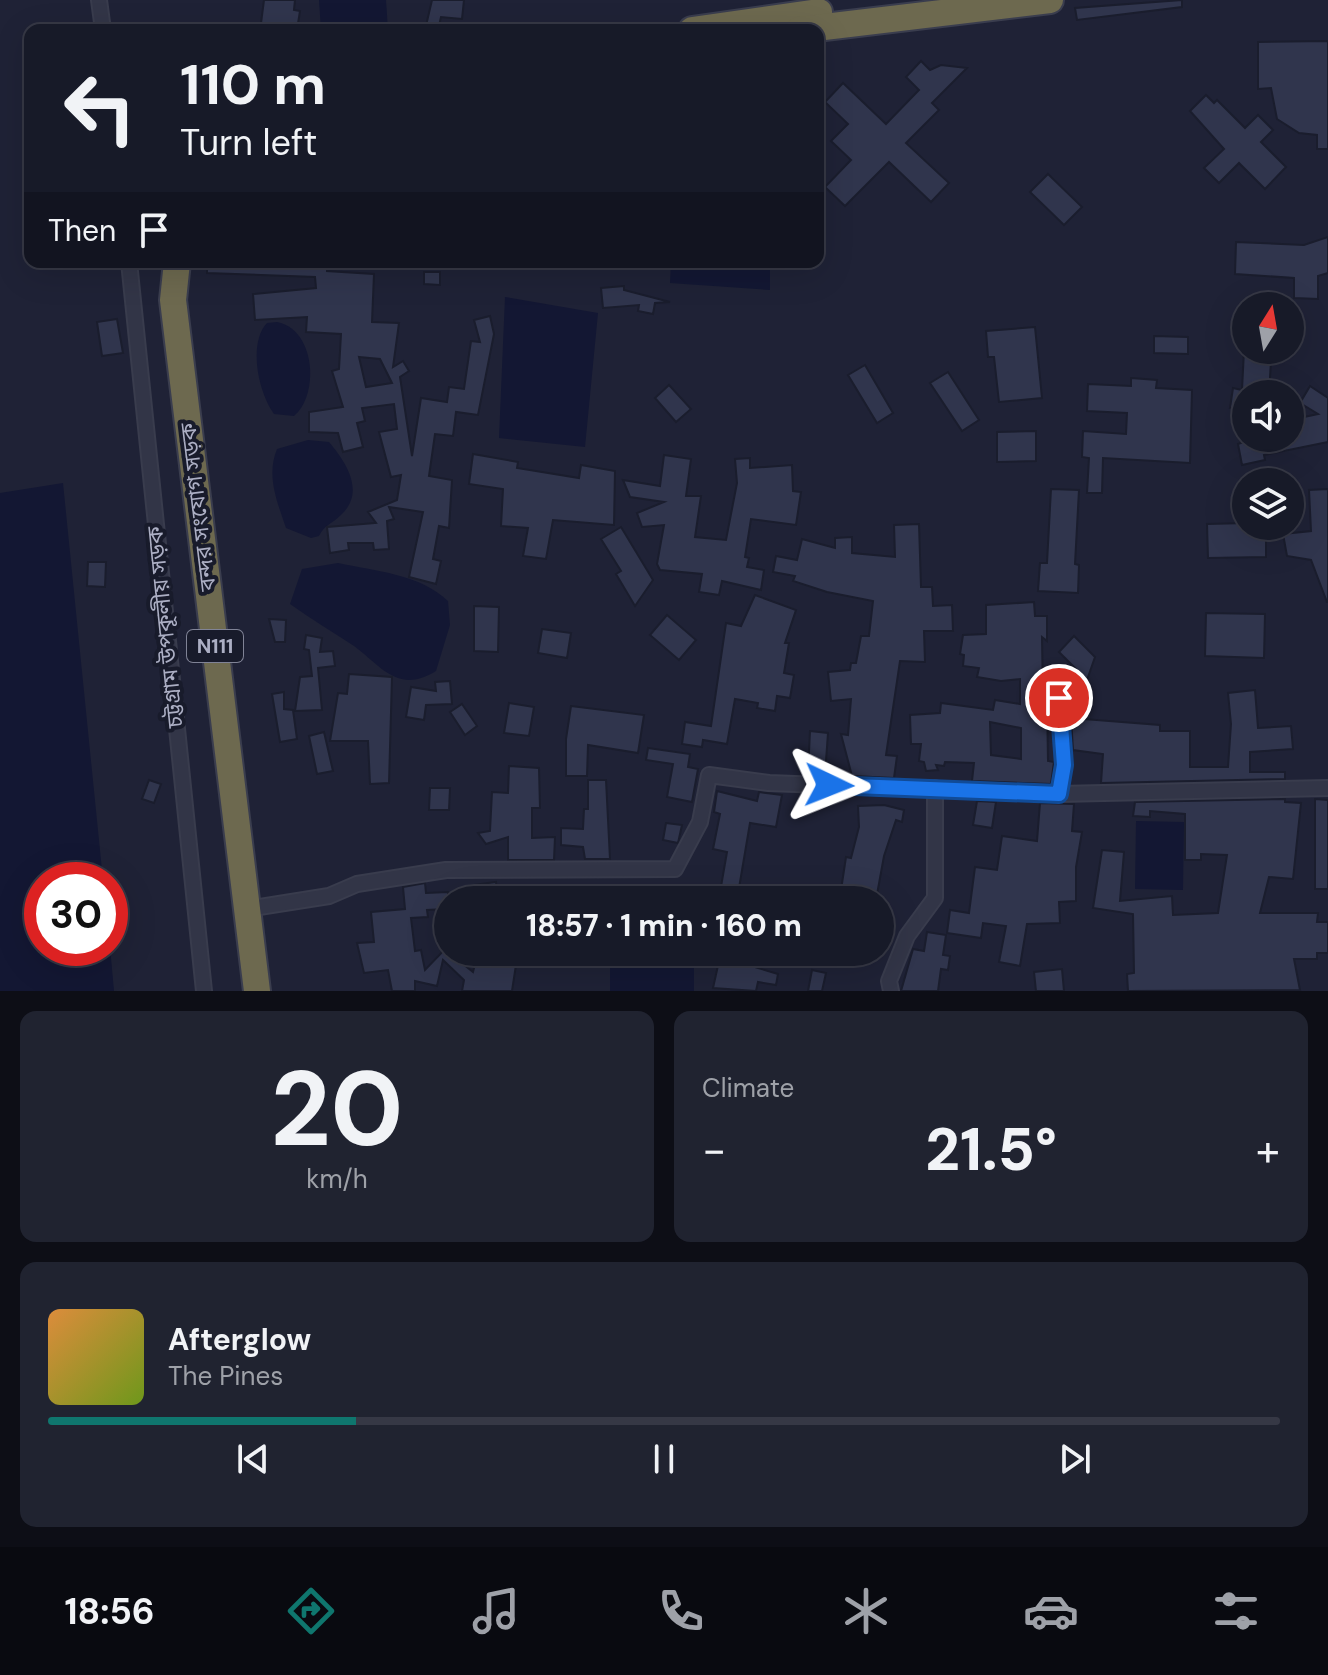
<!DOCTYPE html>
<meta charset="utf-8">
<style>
:root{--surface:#171a28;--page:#202330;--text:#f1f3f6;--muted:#9ea1a8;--line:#363845;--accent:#0f766e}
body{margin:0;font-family:"DM Sans","Noto Sans Bengali",sans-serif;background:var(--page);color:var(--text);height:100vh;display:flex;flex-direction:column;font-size:30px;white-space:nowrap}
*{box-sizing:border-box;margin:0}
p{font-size:26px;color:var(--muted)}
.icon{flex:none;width:44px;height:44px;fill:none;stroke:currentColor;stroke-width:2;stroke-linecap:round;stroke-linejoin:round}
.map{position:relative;height:991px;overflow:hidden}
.panel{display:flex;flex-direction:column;gap:20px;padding:20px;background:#0d0e16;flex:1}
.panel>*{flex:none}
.hud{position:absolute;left:24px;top:24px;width:800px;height:244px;border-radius:16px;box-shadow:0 8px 32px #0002,0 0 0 2px var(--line);background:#171a28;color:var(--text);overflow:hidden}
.needle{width:52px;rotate:11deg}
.buttons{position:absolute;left:1232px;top:292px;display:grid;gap:16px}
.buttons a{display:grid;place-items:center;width:72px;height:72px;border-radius:50%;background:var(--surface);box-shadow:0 8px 32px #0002,0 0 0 2px var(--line);font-size:40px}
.speed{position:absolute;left:24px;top:862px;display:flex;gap:16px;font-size:40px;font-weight:700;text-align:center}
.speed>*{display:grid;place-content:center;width:104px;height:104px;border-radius:50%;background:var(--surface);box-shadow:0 8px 32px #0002,0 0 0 2px var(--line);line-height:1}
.speed .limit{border:12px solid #d22;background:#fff;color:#111}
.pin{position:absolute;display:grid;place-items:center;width:68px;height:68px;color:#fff;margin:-34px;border:4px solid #fff;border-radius:50%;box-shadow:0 2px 8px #0007}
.me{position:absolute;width:88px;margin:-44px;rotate:92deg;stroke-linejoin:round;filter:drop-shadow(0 0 6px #0008)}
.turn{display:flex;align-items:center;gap:28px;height:168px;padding:0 24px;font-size:36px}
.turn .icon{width:104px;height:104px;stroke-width:2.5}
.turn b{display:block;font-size:56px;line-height:68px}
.then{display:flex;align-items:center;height:76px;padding:0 24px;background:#0003;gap:16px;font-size:30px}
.big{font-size:60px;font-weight:800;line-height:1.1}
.panel .tile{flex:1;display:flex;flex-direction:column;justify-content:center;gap:12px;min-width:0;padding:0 28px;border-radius:16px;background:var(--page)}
.panel .dial{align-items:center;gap:0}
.dial b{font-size:104px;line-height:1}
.song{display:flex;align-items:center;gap:24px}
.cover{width:96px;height:96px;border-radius:12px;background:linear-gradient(135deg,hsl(30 70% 55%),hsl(80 70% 35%))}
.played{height:8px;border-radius:4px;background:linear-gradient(90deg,var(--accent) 25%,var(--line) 25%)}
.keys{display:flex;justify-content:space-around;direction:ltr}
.heat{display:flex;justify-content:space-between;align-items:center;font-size:44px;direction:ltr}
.panel .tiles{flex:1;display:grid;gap:20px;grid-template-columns:1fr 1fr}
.tile:last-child{grid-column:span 2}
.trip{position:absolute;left:434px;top:886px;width:460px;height:80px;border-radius:40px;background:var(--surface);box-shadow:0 8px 32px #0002,0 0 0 2px var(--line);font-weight:800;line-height:80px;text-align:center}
.tabs{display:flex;height:128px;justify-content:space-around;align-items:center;background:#090a10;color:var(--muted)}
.tabs .icon{width:56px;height:56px}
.tabs .active{color:var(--accent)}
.tabs b{font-size:36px;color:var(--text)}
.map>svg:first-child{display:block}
</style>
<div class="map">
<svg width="1328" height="991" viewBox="0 0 1328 991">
<rect width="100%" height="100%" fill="#1f2236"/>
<g fill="#131733">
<polygon points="319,0 386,0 388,30 321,30"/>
<polygon points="671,262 770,262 770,290 670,283"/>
<polygon points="505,297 598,313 585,447 499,438"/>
<path d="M277,322C315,329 320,394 294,416L274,414C258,392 248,343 267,323Z"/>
<path d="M308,440L329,442C346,462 366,492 341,515C332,524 325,524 319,536L311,538L286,528C277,501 266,476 277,449Z"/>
<polygon points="63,483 103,880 42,880 42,948 110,947 114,991 0,991 0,493"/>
<path d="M338,563C375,571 420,574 448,601L450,625L436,671C398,695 380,665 354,646C333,632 311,619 290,604L302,569Z"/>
<polygon points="1136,821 1184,822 1183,890 1135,889"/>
<polygon points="609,890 694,894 694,900 609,900"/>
<rect x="610" y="952" width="84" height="39"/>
</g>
<g fill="#30354d" stroke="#1a1d2d" stroke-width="2" fill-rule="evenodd">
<polygon points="264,0 295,0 294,10 300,11 297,30 261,23"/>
<polygon points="432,0 464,0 462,19 441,17 438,30 425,30"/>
<polygon points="1182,0 1182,7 1077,20 1075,8"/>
<polygon points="1328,41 1328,149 1317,149 1317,135 1299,133 1277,119 1271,88 1258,89 1258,42"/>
<polygon points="921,61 930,70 941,65 967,68 932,103 939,110 906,143 949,183 931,202 889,162 845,206 825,187 851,160 831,141 848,124 825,102 843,83 886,124 919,90 906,77"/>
<polygon points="1206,95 1214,103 1217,100 1245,128 1258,115 1273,130 1261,142 1286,167 1265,189 1239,163 1219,183 1204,168 1224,149 1190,111"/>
<polygon points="1048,174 1082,207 1064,225 1030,192"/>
<polygon points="1328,237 1328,273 1318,276 1318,299 1294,298 1294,278 1235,274 1236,242 1304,245"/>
<path d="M207,262H297L296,266L327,268V271L374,274L372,322L399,323L393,367L403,361L409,371L400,377L412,456L421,398L447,402L449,387L464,389L471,341L480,342L474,320L490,316L494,334L478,415L456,412L453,436L435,434L429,476L452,480L449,528L439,526L433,559L441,561L436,584L409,577L423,512L389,507L394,519L387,521L389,549L374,550L373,543H348L349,550L330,553L327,527L376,523L368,512L397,500L401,475L391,477L379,432L397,429L394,404L362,408L365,421L357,423L363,447L343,452L338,433L309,432V412L343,407L332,371L339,369L341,334L306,332L307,317L255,320L253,294L316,288L315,277L207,273ZM359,357L380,359L392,383L366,387Z"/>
<polygon points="424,272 440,272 440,285 424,284"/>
<polygon points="624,286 624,290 670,302 655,303 653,314 638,311 639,305 603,308 601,288"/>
<polygon points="117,319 123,353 102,356 97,322"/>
<polygon points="1035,327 1042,398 999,402 994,357 988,357 986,331"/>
<polygon points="1154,336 1188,337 1188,354 1154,353"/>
<polygon points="1244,350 1258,350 1258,360 1271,361 1269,394 1246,394 1246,410 1230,408 1233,388 1242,390"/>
<polygon points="865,365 893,413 877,423 848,375"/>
<polygon points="948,372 979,420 962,431 930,383"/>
<polygon points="1131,378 1157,380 1156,388 1192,390 1190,463 1103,458 1102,493 1087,493 1089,458 1082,457 1083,431 1126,434 1127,413 1087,411 1088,384 1131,386"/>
<polygon points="669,385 691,409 676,422 655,398"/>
<polygon points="1310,386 1328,398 1328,442 1264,455 1265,460 1242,465 1238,444 1254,438 1290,438 1290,420 1318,414 1300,403"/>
<polygon points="1036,431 1036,461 997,462 997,432"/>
<polygon points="473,454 518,462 517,468 579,478 581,465 615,471 614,525 553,520 546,559 523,556 528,528 501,526 503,489 469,484"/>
<polygon points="664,455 691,459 686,496 701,496 695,537 726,540 737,483 735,459 750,458 750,468 792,465 793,491 801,492 796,525 751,519 745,557 749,558 747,567 764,570 761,590 722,581 719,595 699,592 702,574 660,570 657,564 664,525 642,527 637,513 664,502 630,497 623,480 660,486"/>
<polygon points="1051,489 1079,490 1075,564 1079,565 1078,593 1038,591 1040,563 1047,563"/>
<polygon points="1328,489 1328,602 1327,602 1311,560 1287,556 1283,534 1311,531 1309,490"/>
<polygon points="1246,523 1246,526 1266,526 1266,557 1208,558 1207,524"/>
<polygon points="919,524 921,587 932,587 933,606 952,605 953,631 924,631 925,662 900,661 886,755 897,756 894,778 852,776 841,734 848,735 851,699 831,701 828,672 850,670 851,663 856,663 861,636 869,636 873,601 827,592 793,581 795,576 773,572 776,556 797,560 802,539 835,548 835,538 852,537 852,553 895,557 894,525"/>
<polygon points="621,527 653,580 635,606 616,574 621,571 601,539"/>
<polygon points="88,562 106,562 105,587 87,586"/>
<polygon points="755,595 796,610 785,643 789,643 784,673 794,675 790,698 777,696 775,711 757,708 758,703 735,699 727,744 703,740 702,747 682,744 685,722 711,726 726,623 741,626"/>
<path d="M1034,602L1035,616H1047V641L1042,637L1043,697H1047L1048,761L1054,762L1051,784L972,781L974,763L945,762L944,766L936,765L938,770L926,771L924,762L919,761L921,744H911L910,715L940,713L941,703L993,710L995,700L1020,704V679L1001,681L977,677L979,668L963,666L964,655L960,654L963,635L986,634V605ZM990,722L1021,728V759L991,755Z"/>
<polygon points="474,606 499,607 498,652 474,651"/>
<polygon points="1206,613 1265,614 1264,658 1205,656"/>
<polygon points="667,615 696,640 679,660 650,635"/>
<polygon points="269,619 286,620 285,642 275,642"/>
<polygon points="542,629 571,633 567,658 538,653"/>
<polygon points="306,635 322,638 320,652 333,651 335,666 318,668 322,710 295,711 300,677 312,676 309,650 304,649"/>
<polygon points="1074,636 1095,657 1087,680 1059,652"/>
<polygon points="349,674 392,677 389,783 370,784 368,741 330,741 338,693 347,694"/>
<polygon points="450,681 452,704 426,705 424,720 406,717 411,687 436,691 435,682"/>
<polygon points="1255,690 1258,728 1291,726 1293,749 1250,752 1250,772 1285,772 1285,779 1101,783 1103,754 1073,750 1071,718 1160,725 1160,731 1190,731 1190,767 1228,767 1231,724 1228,693"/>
<polygon points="284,692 284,709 293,710 297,739 280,742 272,694"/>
<polygon points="509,703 534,707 529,736 504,733"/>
<polygon points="462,704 477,726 465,735 450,712"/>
<polygon points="571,706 644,715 638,753 588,745 587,776 566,776 566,739"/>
<polygon points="810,731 828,733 825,775 808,774"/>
<polygon points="324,732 333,771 317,774 309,736"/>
<polygon points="648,748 690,754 688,767 698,769 692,802 667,797 673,764 646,760"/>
<polygon points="509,766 539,768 540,808 532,808 532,838 555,837 554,860 508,860 508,837 486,844 478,833 490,831 492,792 508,793"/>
<polygon points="149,780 161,784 154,803 142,799"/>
<polygon points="588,780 606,780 610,859 585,859 583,847 561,845 561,828 583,829 584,809 588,809"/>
<polygon points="430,788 450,788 449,810 429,810"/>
<polygon points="717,791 757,801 759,792 782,795 776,827 750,823 737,900 719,898 727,852 713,849 720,814 714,812"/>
<polygon points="1285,799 1285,802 1301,803 1293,879 1269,877 1260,913 1318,913 1317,922 1328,922 1328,953 1317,953 1317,959 1294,959 1300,990 1128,991 1127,974 1134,973 1133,914 1093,908 1102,850 1124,852 1120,901 1172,896 1173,915 1218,913 1227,855 1201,854 1201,860 1185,860 1185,814 1150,811 1150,817 1133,816 1135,802"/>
<polygon points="1315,799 1328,800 1328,889 1315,889"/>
<polygon points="977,801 996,802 992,828 973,825"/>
<polygon points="1040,803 1074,804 1072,831 1082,832 1076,867 1076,901 1059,902 1060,923 1027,924 1020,966 999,962 1006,926 983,923 981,938 947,933 950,910 969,913 975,867 997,870 1002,836 1037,841"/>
<polygon points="884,805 904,810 902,822 896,820 884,856 876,900 862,900 863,894 841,890 846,857 851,858 859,827 858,806"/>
<polygon points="666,823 682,825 678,843 663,840"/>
<polygon points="496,882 498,900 467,900 466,886"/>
<polygon points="425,883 426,893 448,892 448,909 427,910 428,917 411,918 415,951 421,950 425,970 447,947 448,952 473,972 478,952 499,954 497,963 516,965 512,991 462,991 464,980 443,960 437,986 415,981 415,991 392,991 388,970 364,973 357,943 374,942 371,912 405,909 403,887"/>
<polygon points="927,932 946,935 943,955 950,956 948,970 941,969 938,991 901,991 913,949 924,951"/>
<polygon points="721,952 751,952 748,965 778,974 776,985 758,982 756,991 713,988"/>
<polygon points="1062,969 1064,991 1036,991 1034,972"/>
<polygon points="812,970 826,973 822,991 808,991"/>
</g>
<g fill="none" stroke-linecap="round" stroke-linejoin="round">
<g stroke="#393c4d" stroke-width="18">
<g id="street">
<polyline points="99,0 103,30"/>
<polyline points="129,262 204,991"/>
<polyline points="1059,794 1064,765 1059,698"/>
<polyline points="247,909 329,896 357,884 446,870 675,869 700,822 709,775 769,783 1059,794 1328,788"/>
<polyline points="891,991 889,981 907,936 935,898 935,788"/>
</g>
</g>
<g stroke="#3a3d4e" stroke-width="30">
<g id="highway">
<polyline points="692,30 819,12"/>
<polyline points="799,30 1050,0"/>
<polyline points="177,262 173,300 257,991"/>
</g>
</g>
<use href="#street" stroke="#323547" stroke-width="14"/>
<use href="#highway" stroke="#6d694f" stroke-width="26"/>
</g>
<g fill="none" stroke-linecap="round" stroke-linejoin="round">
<g stroke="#114b97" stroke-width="20">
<polyline id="route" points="829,785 1059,794 1064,765 1059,698"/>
</g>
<use href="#route" stroke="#1a73e8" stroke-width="14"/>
</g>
<g text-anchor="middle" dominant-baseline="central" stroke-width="8" stroke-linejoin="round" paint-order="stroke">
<rect fill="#181b2b" stroke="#808396" stroke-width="2" x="187" y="630" width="56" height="32" rx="6"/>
<g font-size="20" font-weight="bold" fill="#acafc4">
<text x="215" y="646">N111</text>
</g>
<g font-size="22" fill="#acafc4" stroke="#181b2b">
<text transform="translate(198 507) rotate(-97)">বন্দর সংযোগ সড়ক</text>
<text transform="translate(165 627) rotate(-96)">চট্টগ্রাম উপকূলীয় সড়ক</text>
</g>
</g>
</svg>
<div class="buttons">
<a><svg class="needle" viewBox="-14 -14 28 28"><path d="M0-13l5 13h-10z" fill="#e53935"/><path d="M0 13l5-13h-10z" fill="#9ea1a8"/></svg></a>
<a><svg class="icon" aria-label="sound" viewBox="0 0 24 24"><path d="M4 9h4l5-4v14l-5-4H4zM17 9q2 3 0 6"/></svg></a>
<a><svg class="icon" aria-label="layers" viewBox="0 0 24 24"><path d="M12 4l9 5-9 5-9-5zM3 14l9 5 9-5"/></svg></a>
</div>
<div class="speed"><div class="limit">30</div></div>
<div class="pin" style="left:1059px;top:698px;background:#d93025"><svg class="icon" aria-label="arrive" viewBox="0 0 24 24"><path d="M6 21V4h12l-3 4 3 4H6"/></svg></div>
<svg class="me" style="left:829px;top:785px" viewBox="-20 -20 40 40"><path d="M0-17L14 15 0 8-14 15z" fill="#1a73e8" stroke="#fff" stroke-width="4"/></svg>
<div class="trip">18:57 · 1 min · 160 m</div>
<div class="hud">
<div class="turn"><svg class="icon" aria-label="left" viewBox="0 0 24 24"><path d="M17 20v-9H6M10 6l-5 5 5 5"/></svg><div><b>110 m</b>Turn left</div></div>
<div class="then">Then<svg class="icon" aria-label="arrive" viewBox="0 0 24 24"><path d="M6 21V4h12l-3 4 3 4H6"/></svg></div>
</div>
</div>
<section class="panel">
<div class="tiles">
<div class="tile dial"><b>20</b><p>km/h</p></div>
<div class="tile"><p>Climate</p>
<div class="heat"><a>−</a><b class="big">21.5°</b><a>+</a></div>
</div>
<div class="tile">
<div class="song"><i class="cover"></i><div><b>Afterglow</b><p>The Pines</p></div></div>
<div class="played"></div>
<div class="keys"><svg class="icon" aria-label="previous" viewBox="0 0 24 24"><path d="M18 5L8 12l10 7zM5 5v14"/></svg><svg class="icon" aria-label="pause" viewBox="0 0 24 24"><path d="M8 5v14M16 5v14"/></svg><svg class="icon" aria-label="next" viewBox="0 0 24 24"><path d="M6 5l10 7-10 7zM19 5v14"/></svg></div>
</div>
</div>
</section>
<nav class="tabs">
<b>18:56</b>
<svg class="icon active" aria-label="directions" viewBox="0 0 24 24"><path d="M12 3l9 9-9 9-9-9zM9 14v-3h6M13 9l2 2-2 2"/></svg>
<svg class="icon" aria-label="music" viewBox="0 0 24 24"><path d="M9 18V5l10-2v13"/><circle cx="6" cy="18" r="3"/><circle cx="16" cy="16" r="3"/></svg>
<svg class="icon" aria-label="phone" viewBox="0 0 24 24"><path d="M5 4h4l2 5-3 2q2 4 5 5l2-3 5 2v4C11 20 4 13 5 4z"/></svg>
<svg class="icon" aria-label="climate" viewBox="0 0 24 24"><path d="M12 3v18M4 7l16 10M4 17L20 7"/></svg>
<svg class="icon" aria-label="car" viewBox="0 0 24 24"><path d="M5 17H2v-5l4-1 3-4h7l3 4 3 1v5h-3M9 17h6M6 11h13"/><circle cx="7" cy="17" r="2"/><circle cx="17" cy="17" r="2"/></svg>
<svg class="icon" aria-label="filters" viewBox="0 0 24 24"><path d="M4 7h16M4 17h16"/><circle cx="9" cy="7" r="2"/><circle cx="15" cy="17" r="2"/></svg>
</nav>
